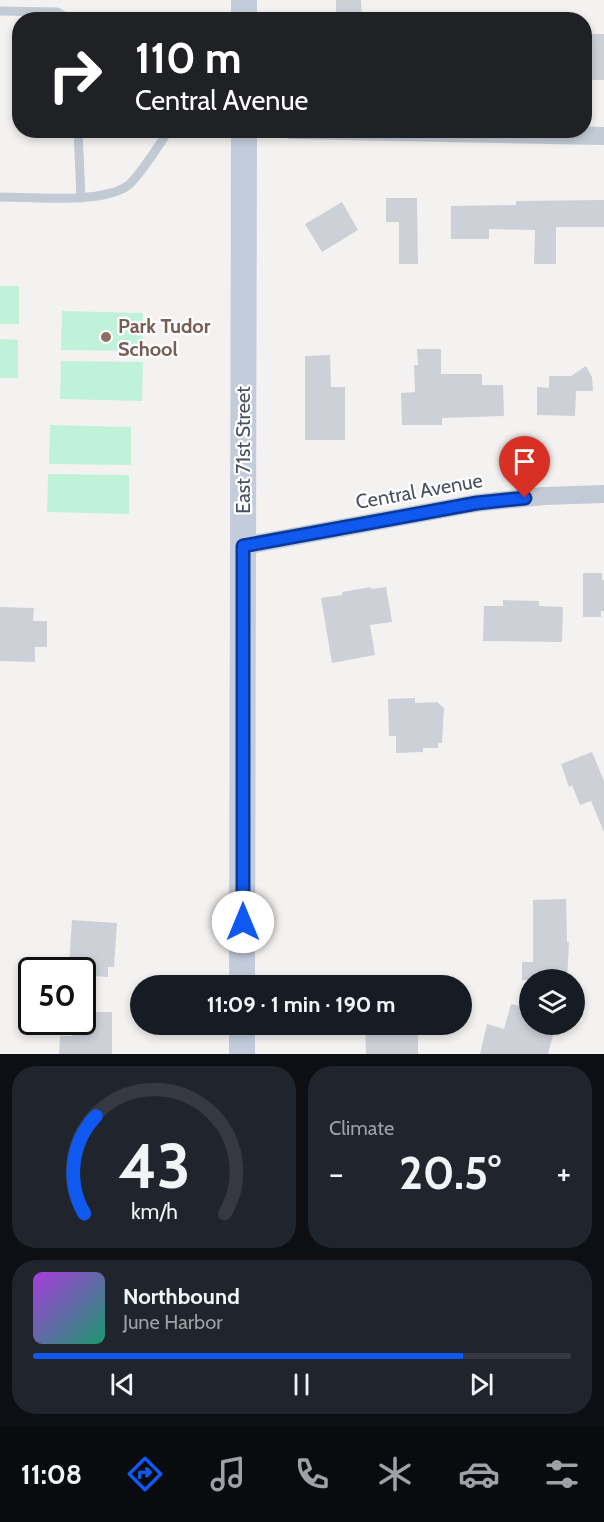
<!DOCTYPE html>
<meta charset="utf-8">
<style>
:root{--surface:#171b24;--page:#20242c;--text:#f1f3f6;--muted:#9ea1a6;--line:#363941;--accent:#0f58f0}
body{margin:0;font-family:Cabin,sans-serif;background:var(--page);color:var(--text);height:100vh;display:flex;flex-direction:column;font-size:22px;white-space:nowrap}
*{box-sizing:border-box;margin:0}
p{font-size:20px;color:var(--muted)}
.icon{flex:none;width:33px;height:33px;fill:none;stroke:currentColor;stroke-width:2;stroke-linecap:round;stroke-linejoin:round}
.map{position:relative;height:1054px;overflow:hidden}
.details{display:flex;flex-direction:column;gap:12px;padding:12px;background:#0d0f14;flex:1}
.details>*{flex:none}
.guide{position:absolute;left:12px;top:12px;width:580px;height:126px;border-radius:24px;box-shadow:0 3px 9px #0003;background:#202124;color:#fff;overflow:hidden}
.buttons{position:absolute;left:519px;top:969px;display:grid;gap:12px}
.buttons a{display:grid;place-items:center;width:66px;height:66px;border-radius:50%;background:var(--surface);box-shadow:0 3px 9px #0003;font-size:30px}
.speed{position:absolute;left:18px;top:957px;display:flex;gap:12px;font-size:30px;font-weight:700;text-align:center}
.speed>*{display:grid;place-content:center;width:78px;height:78px;border-radius:50%;background:var(--surface);box-shadow:0 3px 9px #0003;line-height:1}
.speed .limit{border:3px solid #111;border-radius:9px;background:#fff;color:#111}
.pin{position:absolute;display:grid;place-items:center;width:51px;height:51px;color:#fff;margin:-62px -26px;border-radius:50% 50% 50% 0;rotate:-45deg;box-shadow:0 0 6px #0007}
.pin .icon{rotate:45deg}
.me{position:absolute;width:66px;margin:-33px;rotate:0deg;stroke-linejoin:round;filter:drop-shadow(0 0 4px #0008)}
.turn{display:flex;align-items:center;gap:21px;height:126px;padding:0 24px;font-size:27px}
.turn .icon{width:78px;height:78px;stroke-width:2.5}
.turn b{display:block;font-size:42px;line-height:51px}
.big{font-size:45px;font-weight:800;line-height:1.1}
.details .tile{flex:1;display:flex;flex-direction:column;justify-content:center;gap:9px;min-width:0;padding:0 21px;border-radius:24px;background:var(--page)}
.details .dial{align-items:center;gap:0}
.dial svg{height:156px;overflow:visible;fill:none;stroke:var(--line);stroke-width:7;stroke-linecap:round;text-anchor:middle}
.dial text{fill:var(--text);stroke:none}
.song{display:flex;align-items:center;gap:18px}
.cover{width:72px;height:72px;border-radius:9px;background:linear-gradient(135deg,hsl(280 70% 55%),hsl(160 70% 35%))}
.played{height:6px;border-radius:3px;background:linear-gradient(90deg,var(--accent) 80%,var(--line) 80%)}
.keys{display:flex;justify-content:space-around;direction:ltr}
.heat{display:flex;justify-content:space-between;align-items:center;font-size:33px;direction:ltr}
.details .tiles{flex:1;display:grid;gap:12px;grid-template-columns:1fr 1fr}
.tile:last-child{grid-column:span 2}
.trip{position:absolute;left:130px;top:975px;width:342px;height:60px;border-radius:30px;background:var(--surface);box-shadow:0 3px 9px #0003;font-weight:800;line-height:60px;text-align:center}
.dock{display:flex;height:96px;justify-content:space-around;align-items:center;background:#090b0e;color:var(--muted)}
.dock .icon{width:42px;height:42px}
.dock .current{color:var(--accent)}
.dock b{font-size:27px;color:var(--text)}
.map>svg:first-child{display:block}
</style>
<div class="map">
<svg width="604" height="1054" viewBox="0 0 604 1054">
<rect width="100%" height="100%" fill="#f4f2f1"/>
<g fill="#bff2d9">
<rect x="0" y="286" width="19" height="38"/>
<polygon points="62,311 143,313 143,351 61,350"/>
<polygon points="0,339 18,340 18,378 0,378"/>
<polygon points="61,361 143,362 142,401 60,399"/>
<polygon points="50,425 131,427 131,465 49,464"/>
<polygon points="48,474 129,475 129,514 47,512"/>
</g>
<g fill="#cdd0d7">
<polygon points="336,0 361,0 362,20 336,20"/>
<rect x="585" y="34" width="19" height="46"/>
<polygon points="386,198 417,198 418,264 399,264 399,222 386,222"/>
<polygon points="604,200 604,227 556,227 556,264 534,264 535,230 489,229 489,239 451,239 451,206 516,205 516,201"/>
<polygon points="342,202 358,230 322,252 305,224"/>
<polygon points="417,349 441,349 441,374 482,374 482,385 503,385 504,416 442,418 442,425 402,425 401,393 415,392 414,365 418,365"/>
<polygon points="330,355 331,387 345,387 345,440 305,440 305,356"/>
<polygon points="586,366 592,377 593,391 576,391 575,416 537,415 537,387 549,388 549,376 571,376"/>
<polygon points="583,573 602,573 602,580 604,580 604,611 601,611 601,617 583,617"/>
<polygon points="371,587 371,589 386,587 392,622 370,625 375,655 332,663 321,598 342,595 342,592"/>
<polygon points="503,600 539,601 539,606 563,607 562,642 483,641 484,606 503,606"/>
<polygon points="0,607 34,608 33,621 47,621 47,647 35,647 35,662 0,661"/>
<polygon points="415,698 415,703 437,702 444,708 442,743 438,743 438,748 423,748 423,752 396,753 396,736 389,736 388,699"/>
<polygon points="592,752 604,781 604,832 591,801 580,805 572,785 569,787 561,764"/>
<polygon points="566,899 567,942 569,943 567,980 522,980 522,962 533,962 533,900"/>
<polygon points="72,920 117,923 114,967 108,967 108,977 82,975 82,970 80,970 80,965 69,965"/>
<polygon points="511,1004 530,1008 530,1024 556,1024 548,1054 480,1054 487,1024 504,1029"/>
<polygon points="82,1012 112,1012 112,1054 59,1054 60,1036 72,1036 73,1022 82,1022"/>
<polygon points="365,1024 418,1024 418,1054 366,1054"/>
</g>
<g fill="none" stroke-linecap="round" stroke-linejoin="round">
<g stroke="#c2cad4" stroke-width="9">
<polyline points="0,11 57,12 71,20"/>
<polyline points="78,130 81,198"/>
<path d="M0,197C31,197 102,204 127,186C138,179 160,143 169,130"/>
</g>
<g stroke="#c2cad4" stroke-width="18">
<polyline points="290,130 604,136"/>
<polyline points="243,546 477,503 544,496 604,494"/>
</g>
<g stroke="#c3ccdb" stroke-width="26">
<polyline points="244,20 244,0"/>
<polyline points="242,986 244,130"/>
<polyline points="242,1054 242,1024"/>
</g>
</g>
<g fill="none" stroke-linecap="round" stroke-linejoin="round">
<g stroke="#0a399c" stroke-width="15">
<polyline id="route" points="243,922 243,546 477,503 525,498"/>
</g>
<use href="#route" stroke="#0f58f0" stroke-width="10"/>
</g>
<circle fill="#8d6e63" stroke="#fff" stroke-width="2" cx="106" cy="337" r="6"/>
<g text-anchor="middle" dominant-baseline="central" stroke-width="4.5" stroke-linejoin="round" paint-order="stroke">
<g font-size="20" font-weight="bold" fill="#785e54" stroke="#fff" text-anchor="start">
<text x="118" y="326">Park Tudor<tspan x="118" dy="23">School</tspan></text>
</g>
<g font-size="20" fill="#485260" stroke="#fff">
<text transform="translate(243 450) rotate(-90)">East 71st Street</text>
<text transform="translate(419 491) rotate(-10)">Central Avenue</text>
</g>
</g>
</svg>
<div class="buttons">
<a><svg class="icon" aria-label="layers" viewBox="0 0 24 24"><path d="M12 4l9 5-9 5-9-5zM3 14l9 5 9-5"/></svg></a>
</div>
<div class="speed"><div class="limit">50</div></div>
<div class="pin" style="left:525px;top:498px;background:#d93025"><svg class="icon" aria-label="arrive" viewBox="0 0 24 24"><path d="M6 21V4h12l-3 4 3 4H6"/></svg></div>
<svg class="me" style="left:243px;top:922px" viewBox="-20 -20 40 40"><circle r="19" fill="#fff"/><path d="M0-13L10 11 0 6-10 11z" fill="#0f58f0"/></svg>
<div class="trip">11:09 · 1 min · 190 m</div>
<div class="guide">
<div class="turn"><svg class="icon" aria-label="right" viewBox="0 0 24 24"><path d="M7 20v-9h11M14 6l5 5-5 5"/></svg><div><b>110 m</b>Central Avenue</div></div>
</div>
</div>
<section class="details">
<div class="tiles">
<div class="tile dial"><svg viewBox="0 0 100 80">
<path d="M14 69A42 42 0 1 1 86 69"/>
<path d="M14 69A42 42 0 0 1 20 19" stroke="#0f58f0"/>
<text x="50" y="56" font-size="32" font-weight="700">43</text>
<text x="50" y="72" font-size="11">km/h</text>
</svg></div>
<div class="tile"><p>Climate</p>
<div class="heat"><a>−</a><b class="big">20.5°</b><a>+</a></div>
</div>
<div class="tile">
<div class="song"><i class="cover"></i><div><b>Northbound</b><p>June Harbor</p></div></div>
<div class="played"></div>
<div class="keys"><svg class="icon" aria-label="previous" viewBox="0 0 24 24"><path d="M18 5L8 12l10 7zM5 5v14"/></svg><svg class="icon" aria-label="pause" viewBox="0 0 24 24"><path d="M8 5v14M16 5v14"/></svg><svg class="icon" aria-label="next" viewBox="0 0 24 24"><path d="M6 5l10 7-10 7zM19 5v14"/></svg></div>
</div>
</div>
</section>
<nav class="dock">
<b>11:08</b>
<svg class="icon current" aria-label="directions" viewBox="0 0 24 24"><path d="M12 3l9 9-9 9-9-9zM9 14v-3h6M13 9l2 2-2 2"/></svg>
<svg class="icon" aria-label="music" viewBox="0 0 24 24"><path d="M9 18V5l10-2v13"/><circle cx="6" cy="18" r="3"/><circle cx="16" cy="16" r="3"/></svg>
<svg class="icon" aria-label="phone" viewBox="0 0 24 24"><path d="M5 4h4l2 5-3 2q2 4 5 5l2-3 5 2v4C11 20 4 13 5 4z"/></svg>
<svg class="icon" aria-label="climate" viewBox="0 0 24 24"><path d="M12 3v18M4 7l16 10M4 17L20 7"/></svg>
<svg class="icon" aria-label="car" viewBox="0 0 24 24"><path d="M5 17H2v-5l4-1 3-4h7l3 4 3 1v5h-3M9 17h6M6 11h13"/><circle cx="7" cy="17" r="2"/><circle cx="17" cy="17" r="2"/></svg>
<svg class="icon" aria-label="filters" viewBox="0 0 24 24"><path d="M4 7h16M4 17h16"/><circle cx="9" cy="7" r="2"/><circle cx="15" cy="17" r="2"/></svg>
</nav>
